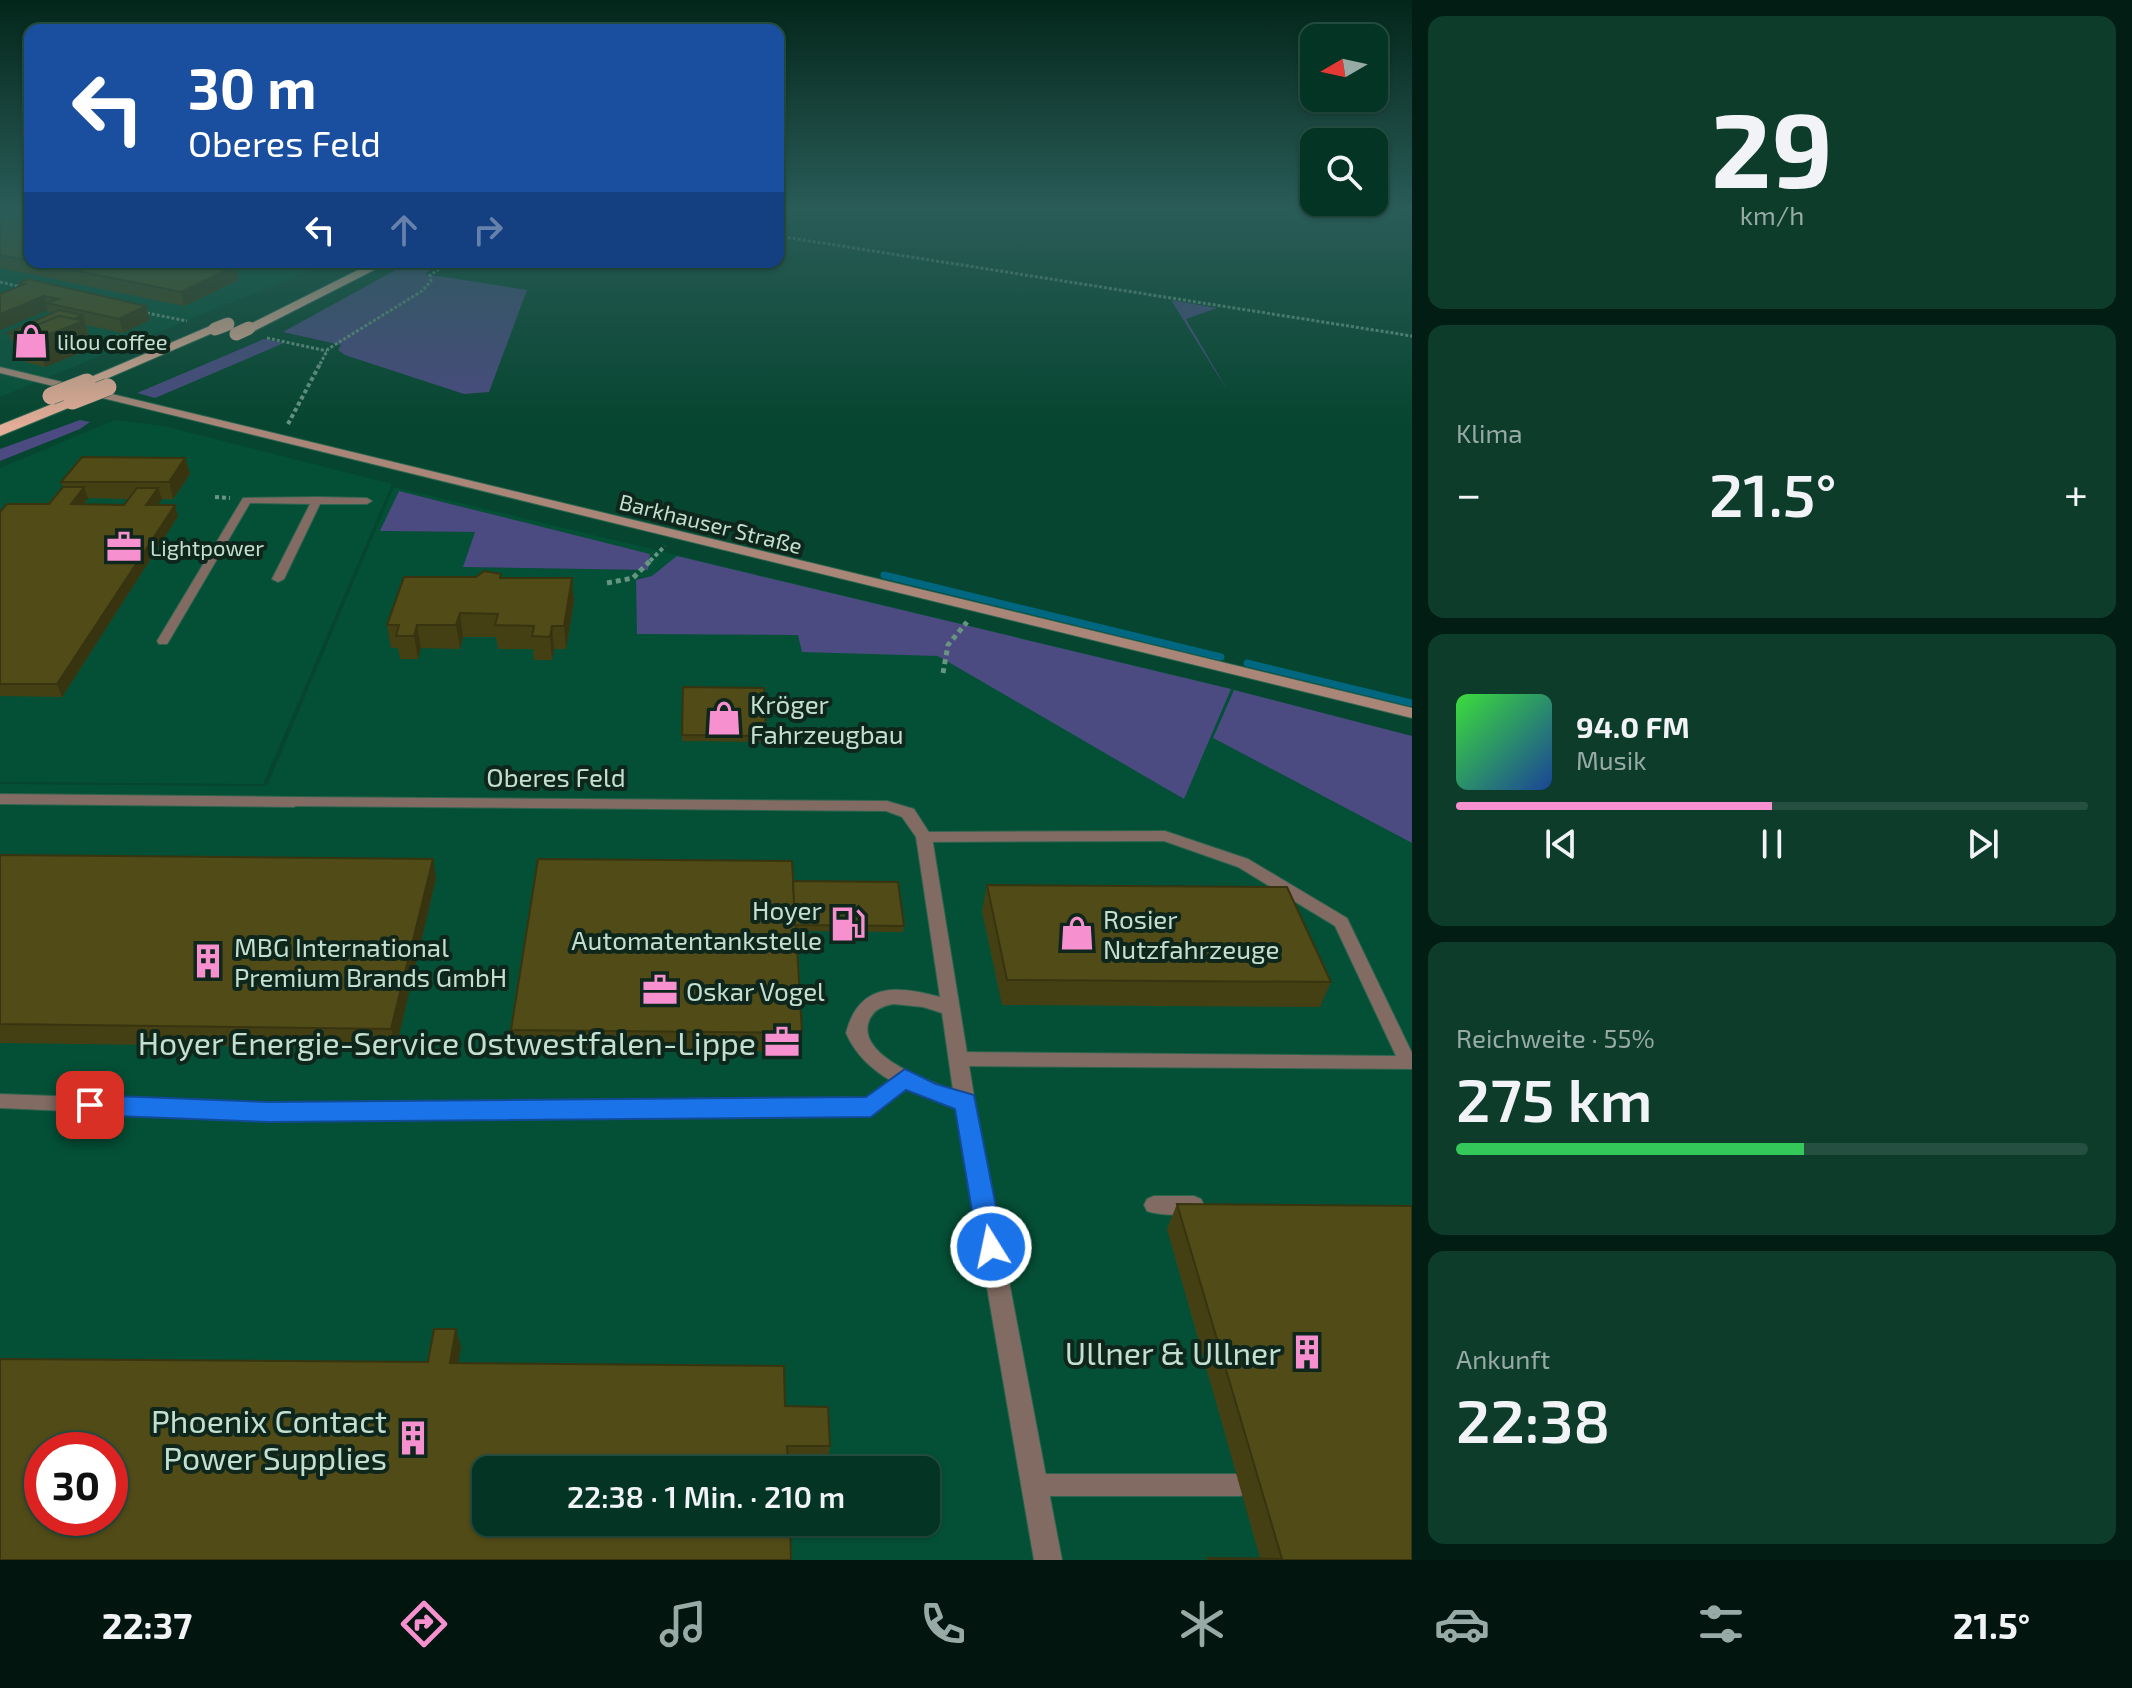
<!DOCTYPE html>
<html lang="de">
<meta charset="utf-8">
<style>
:root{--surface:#043423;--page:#0d3c2b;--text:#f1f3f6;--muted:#97aaa6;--line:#254f41;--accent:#f690cf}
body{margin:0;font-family:"Exo 2",sans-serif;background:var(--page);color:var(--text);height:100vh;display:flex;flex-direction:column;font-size:30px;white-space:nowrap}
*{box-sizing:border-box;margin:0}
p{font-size:26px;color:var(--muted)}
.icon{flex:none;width:44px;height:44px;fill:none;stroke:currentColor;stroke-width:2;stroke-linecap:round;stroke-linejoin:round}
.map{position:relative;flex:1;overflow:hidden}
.drawer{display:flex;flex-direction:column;gap:16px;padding:16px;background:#021d13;width:720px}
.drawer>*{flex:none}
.hud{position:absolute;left:24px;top:24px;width:760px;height:244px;border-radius:16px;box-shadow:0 2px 6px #0004,0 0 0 2px var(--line);background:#1a4fa0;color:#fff;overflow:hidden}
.needle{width:52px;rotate:261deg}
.tools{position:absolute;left:1300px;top:24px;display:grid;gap:16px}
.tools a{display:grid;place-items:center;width:88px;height:88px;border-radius:16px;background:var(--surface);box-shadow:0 2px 6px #0004,0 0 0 2px var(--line);font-size:40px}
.speed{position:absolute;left:24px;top:1432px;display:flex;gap:16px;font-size:40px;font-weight:700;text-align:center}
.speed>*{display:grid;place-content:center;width:104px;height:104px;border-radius:50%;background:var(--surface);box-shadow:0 2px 6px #0004,0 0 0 2px var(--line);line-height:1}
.speed .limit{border:12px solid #d22;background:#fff;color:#111}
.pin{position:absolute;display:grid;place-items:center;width:68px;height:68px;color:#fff;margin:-34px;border-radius:16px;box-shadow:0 4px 12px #0006}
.me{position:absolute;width:88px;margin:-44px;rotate:350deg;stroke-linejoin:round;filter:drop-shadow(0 0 6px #0008)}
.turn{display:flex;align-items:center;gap:28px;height:168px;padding:0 32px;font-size:36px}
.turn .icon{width:104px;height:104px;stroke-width:2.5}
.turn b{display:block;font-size:56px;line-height:68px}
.lanes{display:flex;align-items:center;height:76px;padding:0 32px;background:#0003;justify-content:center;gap:40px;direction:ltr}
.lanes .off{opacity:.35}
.big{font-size:60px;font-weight:600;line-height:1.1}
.drawer .card{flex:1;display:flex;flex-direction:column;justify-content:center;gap:12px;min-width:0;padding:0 28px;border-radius:16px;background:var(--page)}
.drawer .dial{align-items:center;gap:0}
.dial b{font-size:104px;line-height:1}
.song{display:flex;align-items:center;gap:24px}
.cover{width:96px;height:96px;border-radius:12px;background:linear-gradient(135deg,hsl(120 70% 55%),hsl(220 70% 35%))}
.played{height:8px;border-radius:4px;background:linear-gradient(90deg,var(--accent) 50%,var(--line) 50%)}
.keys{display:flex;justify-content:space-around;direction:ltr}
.heat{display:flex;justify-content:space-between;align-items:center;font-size:44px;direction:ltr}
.charge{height:12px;border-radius:6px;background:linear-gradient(90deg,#34c759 55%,var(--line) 0)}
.trip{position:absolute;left:472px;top:1456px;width:468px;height:80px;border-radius:16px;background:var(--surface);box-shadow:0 2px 6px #0004,0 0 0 2px var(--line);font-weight:600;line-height:80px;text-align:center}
.tabs{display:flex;height:128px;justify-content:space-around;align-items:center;background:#02150e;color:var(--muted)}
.tabs .icon{width:56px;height:56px}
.tabs .on{color:var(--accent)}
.tabs b{font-size:36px;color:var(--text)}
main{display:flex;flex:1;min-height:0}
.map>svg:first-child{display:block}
</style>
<main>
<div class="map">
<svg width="1412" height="1560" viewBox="0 0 1412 1560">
<rect width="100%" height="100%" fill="#06452f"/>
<g fill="#045036" fill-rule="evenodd">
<polygon points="0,209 30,209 30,262 331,262 0,397"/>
<polygon points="115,420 164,426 392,484 263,784 0,782 0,468"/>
<path d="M394,487L1233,689L1412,735L1235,690L1213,738L1412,843V1560H0V784L267,786ZM399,491L649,554L648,570L464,567L475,532L381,531ZM42,1450H110V1518H42ZM486,1470H926V1522H486Z"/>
</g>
<g fill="#4b4a81">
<polygon points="410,262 442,262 425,274 527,290 489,392 464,394 345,355 338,350 341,345 283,332"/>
<polygon points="1171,300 1217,308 1186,319 1229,393"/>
<polygon points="264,339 284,343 155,398 137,393"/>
<polygon points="80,420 90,422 80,429 0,461 0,449"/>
<polygon points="399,491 650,554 648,570 463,567 475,532 380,531"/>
<polygon points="677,556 1231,689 1184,799 938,656 802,652 798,635 637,634 636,580 652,576"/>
<polygon points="1234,690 1412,736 1412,843 1213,738"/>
</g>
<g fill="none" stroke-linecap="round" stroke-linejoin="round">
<g stroke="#006781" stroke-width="7">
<polyline points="884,575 1221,657"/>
<polyline points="1247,663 1412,703"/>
</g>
<g stroke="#2c644f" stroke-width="2">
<g id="lane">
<polygon points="317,497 367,498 372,501 367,504 320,504 284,579 278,582 272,579 310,504 250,503 169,641 167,644 159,644 157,641 243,498"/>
<polygon points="0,794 294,797 301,802 294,807 0,804"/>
<polygon points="1165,831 1248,859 1347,918 1412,1053 1412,1069 959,1066 953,1064 950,1059 953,1054 959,1052 1396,1056 1335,926 1238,867 1164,841 924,842 917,837 924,832"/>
<polygon points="905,1071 911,1073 914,1078 911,1083 877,1112 871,1115 269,1120 0,1108 0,1094 269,1104 867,1099 899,1073"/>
<path d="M1154,1196H1194L1201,1199L1204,1205L1201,1211C1187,1216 1161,1216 1147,1211L1144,1205L1147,1199Z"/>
<polygon points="1034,1474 1240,1474 1248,1477 1251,1485 1248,1493 1240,1496 1034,1496 1026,1493 1023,1485 1026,1477"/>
</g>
</g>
<g stroke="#2c644f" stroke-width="2">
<path id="street" d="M294,797L887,801L914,809L932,837L975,1102L1062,1560H1034L956,1108C913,1093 865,1077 846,1033C859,982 897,985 940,997L916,837L902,817L886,811L288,806L286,802L288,798ZM893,1004L923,1007L942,1013L953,1090C928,1081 856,1055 869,1021C873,1010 882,1006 893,1004Z"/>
</g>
<g stroke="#2c644f" stroke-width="2">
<polygon id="secondary" points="0,367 1412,708 1412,718 0,373"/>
</g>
<g stroke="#2c644f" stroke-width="2">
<g id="highway">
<polygon points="374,262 390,262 254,331 242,328"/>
<polygon points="210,326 222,329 92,385 79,382"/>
<polygon points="72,396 80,401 78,404 0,436 0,425"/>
</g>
</g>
<g stroke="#689582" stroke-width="3" stroke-dasharray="3 2" stroke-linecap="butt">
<polyline points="778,236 1412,336"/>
<polyline points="0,282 26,288"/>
<polyline points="142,312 187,321"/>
<polyline points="267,338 327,351"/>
<polyline points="320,364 328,349 422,291 431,281 430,275 450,262"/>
</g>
<g stroke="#689582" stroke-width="4" stroke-dasharray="4 3" stroke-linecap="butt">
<polyline points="288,424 321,362"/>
<polyline points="215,497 230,498"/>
<polyline points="650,561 665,546"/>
</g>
<g stroke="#689582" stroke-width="5" stroke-dasharray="5 4" stroke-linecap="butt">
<polyline points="607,583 633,578 652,559"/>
<polyline points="943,673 948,645 967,622"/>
</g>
<use href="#lane" fill="#816b62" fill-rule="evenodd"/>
<use href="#street" fill="#816b62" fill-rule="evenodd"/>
<use href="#secondary" fill="#a98678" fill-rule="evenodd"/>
<use href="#highway" fill="#e4ad97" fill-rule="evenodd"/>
<g stroke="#2c644f" stroke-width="14" stroke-linecap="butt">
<g id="highway-bridge-far1">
<polyline points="215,329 228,324"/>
<polyline points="236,334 249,328"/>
</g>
</g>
<g stroke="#2c644f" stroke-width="18" stroke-linecap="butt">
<g id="highway-bridge">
<polyline points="51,396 87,382"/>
<polyline points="72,401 108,387"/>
</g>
</g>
<use href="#highway-bridge-far1" stroke="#e4ad97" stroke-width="13"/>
<use href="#highway-bridge" stroke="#e4ad97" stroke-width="17"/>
</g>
<g fill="#454014" fill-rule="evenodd">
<polygon points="0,211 239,280 184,306 0,268"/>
<polygon points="19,283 146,306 150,320 123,333 86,325 92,348 45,367 25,362 19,344 12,342 8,333 50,314 48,310 0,330 0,294 20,286"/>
<path d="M185,458L190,474L173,499H162L157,505L178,516L62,697L0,696V512L49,504L63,487L61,482ZM88,498L129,499L124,505H83Z"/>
<polygon points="502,578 572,578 574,601 566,649 554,649 552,660 534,660 533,649 498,649 496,637 463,637 460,649 421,648 418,659 400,659 398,648 391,648 387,625"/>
<polygon points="683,687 766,736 766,742 682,741"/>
<polygon points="0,855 436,878 396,1048 0,1043"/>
<polygon points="793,881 904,926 903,932 796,931 802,1033 800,1052 514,1049 511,1030"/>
<polygon points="987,885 1331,982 1320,1007 1002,1005 982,911"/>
<polygon points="1177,1204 1412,1560 1207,1560 1208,1558 1260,1558 1167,1229"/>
<polygon points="461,1347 458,1363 785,1406 830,1446 828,1463 787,1463 428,1362"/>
</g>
<g fill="#383410">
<polygon points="236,266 239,280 184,306 181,292"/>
<polygon points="44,296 48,310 0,330 0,314"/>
<polygon points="146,306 150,320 123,333 119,319"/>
<polygon points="83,315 92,348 45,367 36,339"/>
<polygon points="185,458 190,474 173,499 169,482"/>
<polygon points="84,487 88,498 75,516 71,504"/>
<polygon points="158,488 162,499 150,516 146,505"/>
<polygon points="175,505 178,516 62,697 57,684"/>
<polygon points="572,578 574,601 566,649 564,626"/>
<polygon points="460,613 463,637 460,649 456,625"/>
<polygon points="417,625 421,648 418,659 414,636"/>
<polygon points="552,626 554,649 552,660 550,637"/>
<polygon points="433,859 436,878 396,1048 391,1029"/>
<polygon points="456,1329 461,1347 455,1381 450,1363"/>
</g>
<g fill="#504b17" stroke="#383410" stroke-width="2" fill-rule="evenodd">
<polygon points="8,209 30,210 30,261 0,255 0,211"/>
<polygon points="33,262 214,262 236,266 181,292"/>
<polygon points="28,279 146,306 119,319 47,303 58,299 44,296 0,314 0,294 25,284 19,283"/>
<polygon points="59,310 83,315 74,319 59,316 16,334 8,333"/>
<polygon points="59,316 84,321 36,339 15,334"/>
<polygon points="82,457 185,458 169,482 61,482"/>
<polygon points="63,487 84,487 71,504 124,505 137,488 158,488 146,505 175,505 57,684 0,684 0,512 7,504 49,504"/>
<polygon points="484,571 501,574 500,578 572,578 564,626 552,626 550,637 532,636 534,626 495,625 498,614 460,613 456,625 417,625 414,636 396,636 399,625 387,625 404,577 476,577"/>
<polygon points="683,687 764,688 766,736 682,735"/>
<polygon points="0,855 433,859 391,1029 0,1024"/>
<polygon points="538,859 792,861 802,1033 511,1030"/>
<polygon points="793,881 898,882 904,926 795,925"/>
<polygon points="987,885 1287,887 1331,982 1007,980"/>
<polygon points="1177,1204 1412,1206 1412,1560 1209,1560 1208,1558 1282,1559"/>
<path d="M434,1329H456L450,1363L784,1366L785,1406L828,1407L830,1446H787L788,1470H486V1522H790L791,1560H0V1359L428,1362ZM42,1450H110V1518H42Z"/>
</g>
<linearGradient id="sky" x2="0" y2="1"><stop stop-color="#03261a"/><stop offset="0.49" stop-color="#2a5c58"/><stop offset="1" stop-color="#2a5c58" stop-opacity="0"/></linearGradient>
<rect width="1412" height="427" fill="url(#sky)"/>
<polygon fill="#1a73e8" stroke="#114b97" stroke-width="2" points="905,1069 936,1084 974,1095 1004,1247 1000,1255 991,1259 982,1255 978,1247 955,1109 906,1090 871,1117 269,1122 90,1115 81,1112 78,1105 81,1098 90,1095 269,1102 866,1097"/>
<defs>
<g id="shop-bare" transform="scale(2.76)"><path d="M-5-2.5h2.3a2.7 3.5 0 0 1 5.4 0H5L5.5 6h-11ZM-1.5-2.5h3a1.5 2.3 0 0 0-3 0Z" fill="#f690cf" stroke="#0f261c" stroke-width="2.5" paint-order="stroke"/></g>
<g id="office-bare" transform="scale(2.76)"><path d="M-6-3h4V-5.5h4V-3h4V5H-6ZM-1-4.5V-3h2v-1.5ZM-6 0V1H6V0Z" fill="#f690cf" stroke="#0f261c" stroke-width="2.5" paint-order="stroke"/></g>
<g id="fuel-bare" transform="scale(2.76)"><path d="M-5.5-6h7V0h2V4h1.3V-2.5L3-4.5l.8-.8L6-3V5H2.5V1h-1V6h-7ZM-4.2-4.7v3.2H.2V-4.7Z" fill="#f690cf" stroke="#0f261c" stroke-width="2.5" paint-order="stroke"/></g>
<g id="building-bare" transform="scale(2.76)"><path d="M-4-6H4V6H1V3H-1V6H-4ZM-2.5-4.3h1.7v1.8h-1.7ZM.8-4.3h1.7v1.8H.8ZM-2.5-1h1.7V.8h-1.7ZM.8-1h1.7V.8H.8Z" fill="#f690cf" stroke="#0f261c" stroke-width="2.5" paint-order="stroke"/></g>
</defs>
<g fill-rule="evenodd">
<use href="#shop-bare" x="31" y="341"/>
<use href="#office-bare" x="124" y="547"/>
<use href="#shop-bare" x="724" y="718"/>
<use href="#fuel-bare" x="848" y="924"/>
<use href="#shop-bare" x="1077" y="933"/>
<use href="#building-bare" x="208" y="961"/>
<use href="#office-bare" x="660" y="990"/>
<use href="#office-bare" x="782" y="1042"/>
<use href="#building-bare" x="1307" y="1352"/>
<use href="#building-bare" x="413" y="1438"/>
</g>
<g text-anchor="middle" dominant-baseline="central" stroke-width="8" stroke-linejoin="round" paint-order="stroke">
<g font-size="22" fill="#c3dfd0" stroke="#0f261c" text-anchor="start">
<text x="57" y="341">lilou coffee</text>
<text x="150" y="547">Lightpower</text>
</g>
<g font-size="22" fill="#c3dfd0" stroke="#0f261c">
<text transform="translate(711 523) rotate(14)">Barkhauser Straße</text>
</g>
<g font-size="26" fill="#c3dfd0" stroke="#0f261c" text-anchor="start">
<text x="750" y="703">Kröger<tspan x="750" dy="30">Fahrzeugbau</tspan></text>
<text x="822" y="909" text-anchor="end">Hoyer<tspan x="822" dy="30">Automatentankstelle</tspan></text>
<text x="1103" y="918">Rosier<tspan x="1103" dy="30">Nutzfahrzeuge</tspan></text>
<text x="234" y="946">MBG International<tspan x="234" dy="30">Premium Brands GmbH</tspan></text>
<text x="686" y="990">Oskar Vogel</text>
</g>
<g font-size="26" fill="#c3dfd0" stroke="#0f261c">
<text x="556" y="776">Oberes Feld</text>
</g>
<g font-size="32" fill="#c3dfd0" stroke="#0f261c" text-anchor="end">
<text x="756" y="1042">Hoyer Energie-Service Ostwestfalen-Lippe</text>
<text x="1281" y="1352">Ullner &amp; Ullner</text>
<text x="387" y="1420">Phoenix Contact<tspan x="387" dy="37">Power Supplies</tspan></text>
</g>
</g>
</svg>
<div class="tools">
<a><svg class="needle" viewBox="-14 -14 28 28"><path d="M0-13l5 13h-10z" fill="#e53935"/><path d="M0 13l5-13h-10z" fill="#97aaa6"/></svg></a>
<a><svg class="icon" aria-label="search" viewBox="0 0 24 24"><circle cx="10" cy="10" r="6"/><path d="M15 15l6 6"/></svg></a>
</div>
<div class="speed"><div class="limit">30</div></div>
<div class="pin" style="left:90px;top:1105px;background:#d93025"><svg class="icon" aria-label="arrive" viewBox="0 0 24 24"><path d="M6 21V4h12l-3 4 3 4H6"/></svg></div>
<svg class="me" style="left:991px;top:1247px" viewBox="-20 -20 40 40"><circle r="17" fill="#1a73e8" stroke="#fff" stroke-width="3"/><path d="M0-11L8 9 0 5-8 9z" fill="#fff"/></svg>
<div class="trip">22:38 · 1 Min. · 210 m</div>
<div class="hud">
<div class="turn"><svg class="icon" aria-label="left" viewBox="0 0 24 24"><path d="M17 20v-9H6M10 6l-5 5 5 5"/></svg><div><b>30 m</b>Oberes Feld</div></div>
<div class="lanes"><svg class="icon" aria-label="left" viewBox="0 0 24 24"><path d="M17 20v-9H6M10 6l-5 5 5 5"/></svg><svg class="icon off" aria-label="ahead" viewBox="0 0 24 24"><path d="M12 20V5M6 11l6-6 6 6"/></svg><svg class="icon off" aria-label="right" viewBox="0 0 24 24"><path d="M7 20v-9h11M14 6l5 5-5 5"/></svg></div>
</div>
</div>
<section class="drawer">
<div class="card dial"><b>29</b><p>km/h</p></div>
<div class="card"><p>Klima</p>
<div class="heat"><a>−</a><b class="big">21.5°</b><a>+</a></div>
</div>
<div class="card">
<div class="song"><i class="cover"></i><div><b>94.0 FM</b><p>Musik</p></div></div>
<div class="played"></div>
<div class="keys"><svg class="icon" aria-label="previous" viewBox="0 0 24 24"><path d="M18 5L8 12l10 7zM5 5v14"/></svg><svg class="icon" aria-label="pause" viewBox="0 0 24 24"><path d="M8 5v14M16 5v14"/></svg><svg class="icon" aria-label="next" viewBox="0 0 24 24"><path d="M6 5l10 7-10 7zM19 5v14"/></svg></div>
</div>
<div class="card"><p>Reichweite · 55%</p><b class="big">275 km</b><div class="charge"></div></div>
<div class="card"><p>Ankunft</p><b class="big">22:38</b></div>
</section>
</main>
<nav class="tabs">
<b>22:37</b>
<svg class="icon on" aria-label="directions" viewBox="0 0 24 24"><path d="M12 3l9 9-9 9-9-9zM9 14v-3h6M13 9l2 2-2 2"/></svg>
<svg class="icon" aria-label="music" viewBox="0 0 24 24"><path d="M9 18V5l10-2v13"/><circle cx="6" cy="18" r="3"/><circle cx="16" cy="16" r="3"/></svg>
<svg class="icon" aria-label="phone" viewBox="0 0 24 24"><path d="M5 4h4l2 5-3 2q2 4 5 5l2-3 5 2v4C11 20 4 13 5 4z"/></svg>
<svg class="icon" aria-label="climate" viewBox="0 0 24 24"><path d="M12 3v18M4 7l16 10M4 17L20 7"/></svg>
<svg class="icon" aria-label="car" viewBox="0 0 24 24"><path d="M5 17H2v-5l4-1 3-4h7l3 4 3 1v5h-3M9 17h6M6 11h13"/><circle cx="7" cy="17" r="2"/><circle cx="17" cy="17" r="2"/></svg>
<svg class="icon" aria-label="filters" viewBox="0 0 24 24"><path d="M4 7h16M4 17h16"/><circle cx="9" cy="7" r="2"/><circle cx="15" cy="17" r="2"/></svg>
<b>21.5°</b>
</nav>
